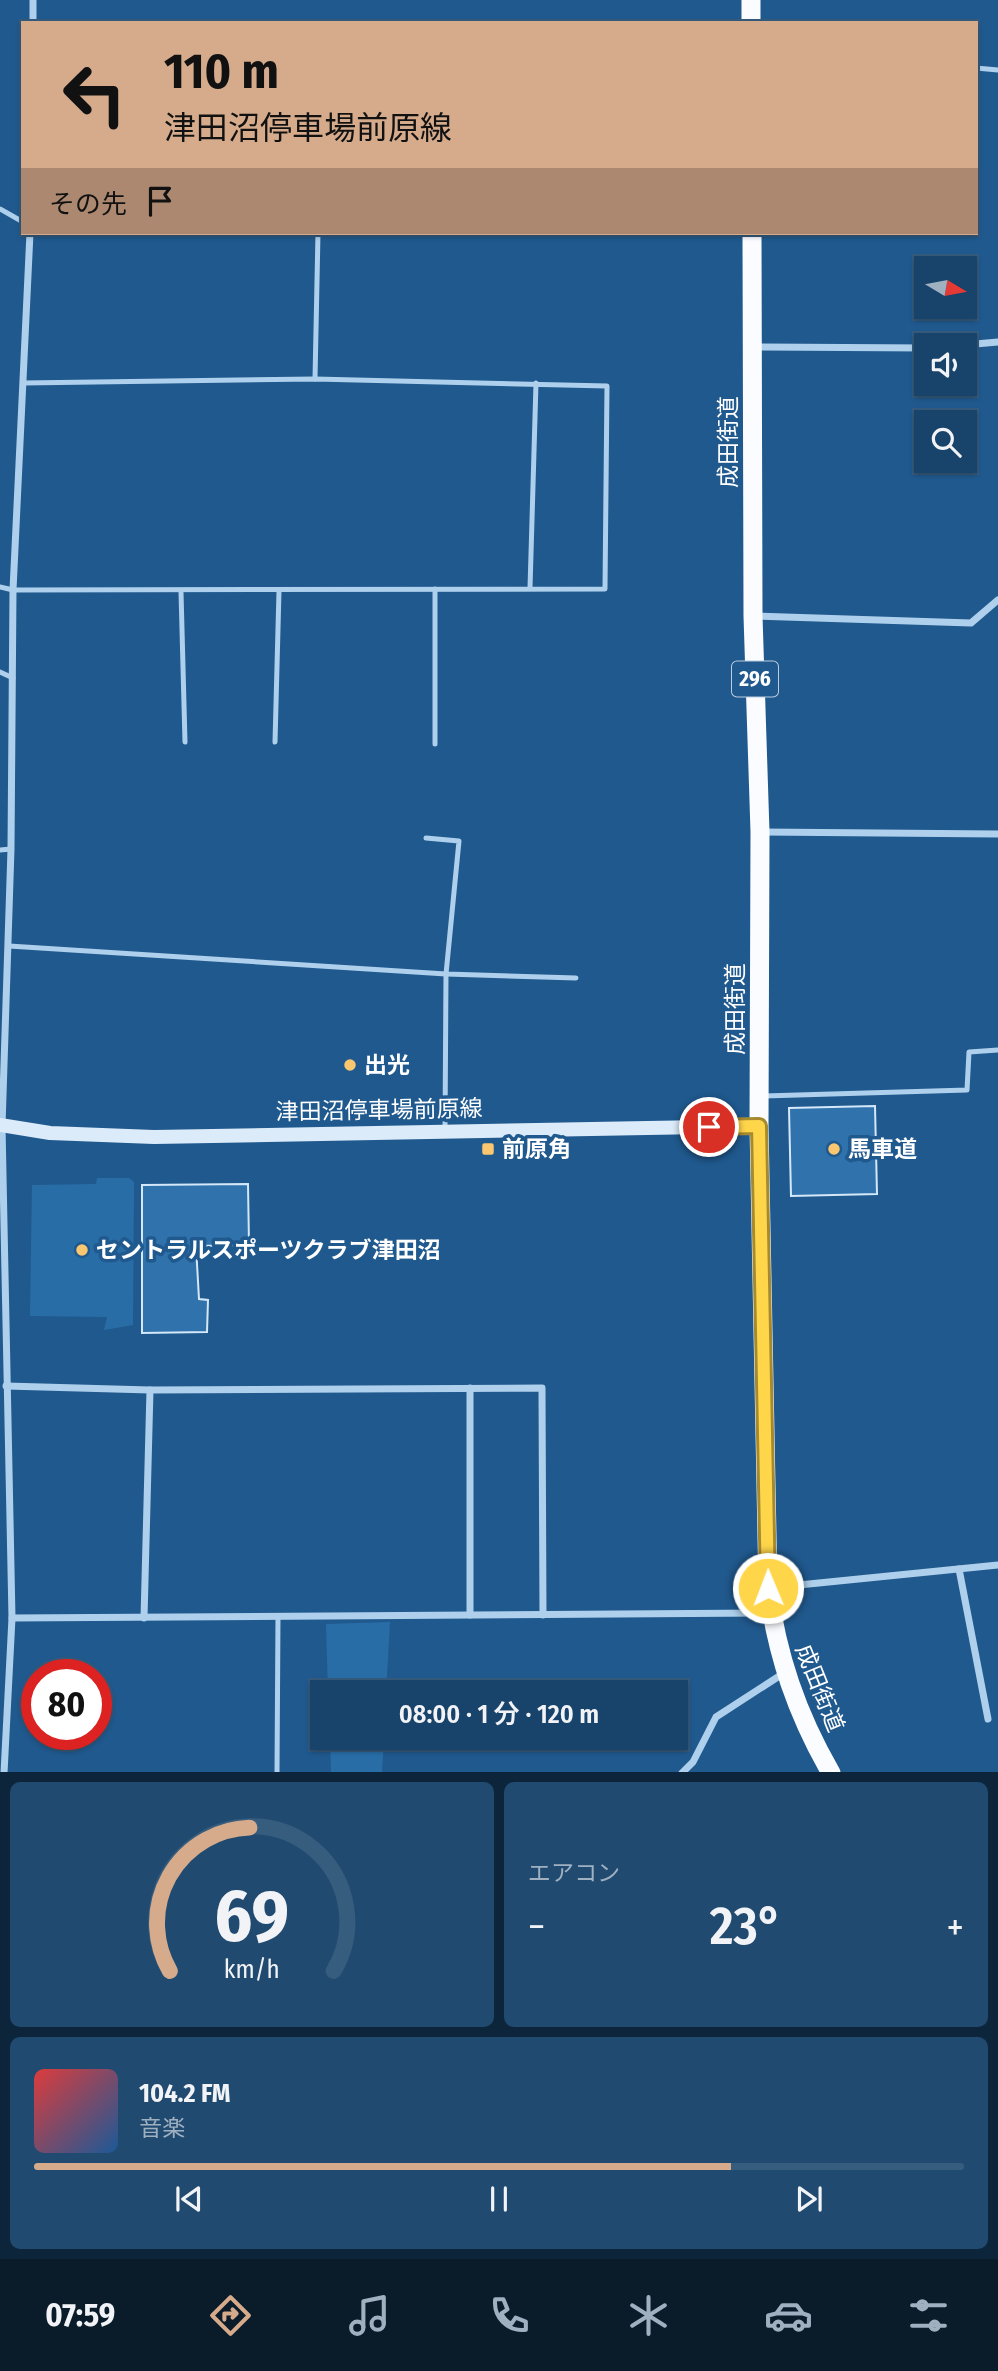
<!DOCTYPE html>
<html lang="ja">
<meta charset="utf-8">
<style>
:root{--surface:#18436a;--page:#214a70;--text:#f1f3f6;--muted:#9fb0c1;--line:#365c7e;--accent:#d6ab8b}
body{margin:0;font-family:"Fira Sans Condensed","Noto Sans JP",sans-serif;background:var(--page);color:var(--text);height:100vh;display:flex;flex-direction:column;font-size:26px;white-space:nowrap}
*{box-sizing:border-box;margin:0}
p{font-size:23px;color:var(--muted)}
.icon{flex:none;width:38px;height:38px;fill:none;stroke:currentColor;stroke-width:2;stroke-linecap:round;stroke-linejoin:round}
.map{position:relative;height:1772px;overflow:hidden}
.side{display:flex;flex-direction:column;gap:10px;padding:10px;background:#0d253a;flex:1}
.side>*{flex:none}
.guide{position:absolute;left:21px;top:21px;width:957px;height:214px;border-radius:0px;box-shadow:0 2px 5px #0004,0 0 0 2px var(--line);background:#d6ab8b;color:#111;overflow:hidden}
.needle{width:46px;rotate:100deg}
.controls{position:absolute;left:914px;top:256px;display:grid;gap:14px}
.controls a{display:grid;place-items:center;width:63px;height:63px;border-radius:0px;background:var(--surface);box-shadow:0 2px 5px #0004,0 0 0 2px var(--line);font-size:35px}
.speed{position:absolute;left:21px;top:1659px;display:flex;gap:14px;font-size:35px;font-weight:700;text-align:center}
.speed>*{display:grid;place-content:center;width:91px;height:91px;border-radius:50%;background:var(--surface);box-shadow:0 2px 5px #0004,0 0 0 2px var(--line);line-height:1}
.speed .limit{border:10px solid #d22;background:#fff;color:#111}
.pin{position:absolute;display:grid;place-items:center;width:60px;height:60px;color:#fff;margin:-30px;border:4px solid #fff;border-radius:50%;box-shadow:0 2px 7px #0007}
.me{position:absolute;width:77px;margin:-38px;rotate:359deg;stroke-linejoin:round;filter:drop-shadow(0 0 5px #0008)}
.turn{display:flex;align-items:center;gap:24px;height:147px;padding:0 28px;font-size:32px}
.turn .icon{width:91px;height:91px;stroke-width:2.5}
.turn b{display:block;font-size:49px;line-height:60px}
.then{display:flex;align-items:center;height:66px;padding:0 28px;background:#0003;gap:14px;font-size:26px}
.big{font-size:52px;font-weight:600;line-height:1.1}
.side .card{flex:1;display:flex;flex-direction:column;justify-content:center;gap:10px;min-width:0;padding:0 24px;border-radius:10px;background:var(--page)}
.side .dial{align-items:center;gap:0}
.dial svg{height:182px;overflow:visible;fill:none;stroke:var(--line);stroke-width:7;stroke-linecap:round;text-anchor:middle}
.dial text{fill:var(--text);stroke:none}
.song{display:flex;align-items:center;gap:21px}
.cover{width:84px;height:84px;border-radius:10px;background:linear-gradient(135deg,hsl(0 70% 55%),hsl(210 70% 35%))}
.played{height:7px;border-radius:4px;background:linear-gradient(90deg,var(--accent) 75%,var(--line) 75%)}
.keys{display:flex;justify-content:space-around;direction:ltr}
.heat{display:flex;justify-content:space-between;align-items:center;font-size:38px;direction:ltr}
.side .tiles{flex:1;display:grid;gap:10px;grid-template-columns:1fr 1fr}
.card:last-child{grid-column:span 2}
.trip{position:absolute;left:310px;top:1680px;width:378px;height:70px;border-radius:0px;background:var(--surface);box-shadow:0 2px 5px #0004,0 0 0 2px var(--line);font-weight:600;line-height:70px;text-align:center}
.menu{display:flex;height:112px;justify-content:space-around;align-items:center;background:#0a1b2a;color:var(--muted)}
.menu .icon{width:49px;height:49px}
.menu .selected{color:var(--accent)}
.menu b{font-size:32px;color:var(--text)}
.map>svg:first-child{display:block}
</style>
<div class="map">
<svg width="998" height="1773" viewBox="0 0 998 1773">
<rect width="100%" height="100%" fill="#20598e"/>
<g fill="#296da7">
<polygon points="97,1178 129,1178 134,1182 133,1325 104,1330 107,1317 30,1316 32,1185 96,1184"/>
<polygon points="390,1622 386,1692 328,1692 326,1624"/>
<polygon points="330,1738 384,1738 382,1772 331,1772"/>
</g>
<g fill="#2f72ac" stroke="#d4e8f9" stroke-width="2">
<polygon points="875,1106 877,1194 791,1196 789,1108"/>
<polygon points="248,1184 249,1245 196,1246 199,1299 208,1300 207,1332 142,1333 142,1185"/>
</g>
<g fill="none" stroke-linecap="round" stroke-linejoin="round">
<g stroke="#aed0ec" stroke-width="5">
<polyline points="976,68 998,70"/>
<polyline points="0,209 23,222"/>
<polyline points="315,379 318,233"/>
<polyline points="0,587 13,590 605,589 607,386 315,379 23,383"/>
<polyline points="530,588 536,383"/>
<polyline points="435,589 435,744"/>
<polyline points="181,592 185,742"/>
<polyline points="0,672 13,678"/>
<polyline points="275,742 279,591"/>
<polyline points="426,838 459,841 446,974 445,1130"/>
<polyline points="0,850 11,849"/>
<polyline points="9,946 446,974 576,978"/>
<polyline points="764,1096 967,1090 969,1052 998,1050"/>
<polyline points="277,1773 278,1616"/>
</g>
<g stroke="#aed0ec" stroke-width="7">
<polyline points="33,23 33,0"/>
<polyline points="964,345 998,342"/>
<polyline points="755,347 926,348"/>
<polyline points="755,616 971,623 998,600"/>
<polyline points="761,832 998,834"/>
<polyline points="6,1386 150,1390 542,1388 543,1615"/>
<polyline points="470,1388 470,1615"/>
<polyline points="959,1569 988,1719"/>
<polyline points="769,1588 998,1565"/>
<polyline points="12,1618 770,1613"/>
<polyline points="144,1618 150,1390"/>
<polyline points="4,1773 12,1618 2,1126 11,849 13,590 30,233"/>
<polyline points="682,1773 693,1762 716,1717 784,1673"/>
</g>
<polyline stroke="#dbebf9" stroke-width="14" points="0,1125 50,1133 154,1137 759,1126"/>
<g stroke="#fafcff" stroke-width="19">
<polyline points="751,0 751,23"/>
<path d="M752,233L753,616L760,832L759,1126L768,1588C777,1656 797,1714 831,1773"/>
</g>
</g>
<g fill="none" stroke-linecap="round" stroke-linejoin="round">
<g stroke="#a68a30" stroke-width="18">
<polyline id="route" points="709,1127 759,1126 768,1588"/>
</g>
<use href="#route" stroke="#ffd54a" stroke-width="12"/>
</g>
<g fill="#fac66f" stroke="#20598e" stroke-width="2.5">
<circle cx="350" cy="1065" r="7"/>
<rect x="481" y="1142" width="14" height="14" rx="3.5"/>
<circle cx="834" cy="1149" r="7"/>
<circle cx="82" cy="1250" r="7"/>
</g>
<g text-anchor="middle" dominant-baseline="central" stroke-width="7" stroke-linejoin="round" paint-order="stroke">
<rect fill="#20598e" stroke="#bccddd" stroke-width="2" x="732" y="661.5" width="46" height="35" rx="5"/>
<g font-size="21" font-weight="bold" fill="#fff">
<text x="755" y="679">296</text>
</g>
<g font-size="23" fill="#fff" stroke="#20598e">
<text transform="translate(728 442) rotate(-90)">成田街道</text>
<text transform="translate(735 1009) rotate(-90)">成田街道</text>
<text transform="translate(379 1110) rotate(-1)">津田沼停車場前原線</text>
<text transform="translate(820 1688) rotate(68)">成田街道</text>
</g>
<g font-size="23" font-weight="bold" fill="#fff" stroke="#20598e" text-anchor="start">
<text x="364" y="1065">出光</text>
<text x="502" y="1149">前原角</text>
<text x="848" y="1149">馬車道</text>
<text x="96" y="1250">セントラルスポーツクラブ津田沼</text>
</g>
</g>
</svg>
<div class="controls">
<a><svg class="needle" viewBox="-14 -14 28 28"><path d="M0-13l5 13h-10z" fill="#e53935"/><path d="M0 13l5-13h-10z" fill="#9fb0c1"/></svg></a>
<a><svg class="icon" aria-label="sound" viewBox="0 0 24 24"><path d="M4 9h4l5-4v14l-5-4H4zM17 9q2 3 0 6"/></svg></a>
<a><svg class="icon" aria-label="search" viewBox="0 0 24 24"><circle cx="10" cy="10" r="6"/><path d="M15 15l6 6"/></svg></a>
</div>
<div class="speed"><div class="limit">80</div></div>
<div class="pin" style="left:709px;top:1127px;background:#d93025"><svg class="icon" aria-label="arrive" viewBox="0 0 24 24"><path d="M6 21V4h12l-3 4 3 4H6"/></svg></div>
<svg class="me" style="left:768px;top:1588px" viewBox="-20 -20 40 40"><circle r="17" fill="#ffd54a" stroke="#fff" stroke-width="3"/><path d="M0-11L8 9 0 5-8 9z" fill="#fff"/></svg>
<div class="trip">08:00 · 1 分 · 120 m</div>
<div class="guide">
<div class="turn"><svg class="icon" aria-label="left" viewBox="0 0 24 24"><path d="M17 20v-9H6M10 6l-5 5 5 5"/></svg><div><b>110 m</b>津田沼停車場前原線</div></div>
<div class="then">その先<svg class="icon" aria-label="arrive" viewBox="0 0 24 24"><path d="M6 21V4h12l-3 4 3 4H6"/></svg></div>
</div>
</div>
<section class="side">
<div class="tiles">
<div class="card dial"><svg viewBox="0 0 100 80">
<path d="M14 69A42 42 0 1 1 86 69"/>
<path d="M14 69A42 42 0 0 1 49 6" stroke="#d6ab8b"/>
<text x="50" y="56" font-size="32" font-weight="700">69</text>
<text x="50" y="72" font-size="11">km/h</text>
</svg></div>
<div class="card"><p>エアコン</p>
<div class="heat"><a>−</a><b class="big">23°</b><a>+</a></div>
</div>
<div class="card">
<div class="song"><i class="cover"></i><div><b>104.2 FM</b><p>音楽</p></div></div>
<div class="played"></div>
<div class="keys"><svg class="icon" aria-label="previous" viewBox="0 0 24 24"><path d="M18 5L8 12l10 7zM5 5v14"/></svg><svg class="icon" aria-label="pause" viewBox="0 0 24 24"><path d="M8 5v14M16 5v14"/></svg><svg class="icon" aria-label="next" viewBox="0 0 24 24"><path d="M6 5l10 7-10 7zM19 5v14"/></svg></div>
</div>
</div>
</section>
<nav class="menu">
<b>07:59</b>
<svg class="icon selected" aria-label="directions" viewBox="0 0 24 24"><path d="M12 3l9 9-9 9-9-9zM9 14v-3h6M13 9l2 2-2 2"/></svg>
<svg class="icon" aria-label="music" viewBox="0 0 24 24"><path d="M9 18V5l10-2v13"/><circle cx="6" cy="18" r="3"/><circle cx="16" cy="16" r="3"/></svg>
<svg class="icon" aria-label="phone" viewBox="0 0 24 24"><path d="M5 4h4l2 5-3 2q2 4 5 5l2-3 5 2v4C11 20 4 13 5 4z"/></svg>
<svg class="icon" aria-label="climate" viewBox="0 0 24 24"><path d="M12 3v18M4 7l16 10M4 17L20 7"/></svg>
<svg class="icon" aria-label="car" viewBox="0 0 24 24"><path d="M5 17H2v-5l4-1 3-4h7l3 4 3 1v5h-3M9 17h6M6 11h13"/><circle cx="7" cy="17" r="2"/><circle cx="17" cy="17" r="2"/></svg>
<svg class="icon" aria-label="filters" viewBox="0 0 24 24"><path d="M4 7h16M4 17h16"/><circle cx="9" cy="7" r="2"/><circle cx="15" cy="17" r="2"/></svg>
</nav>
